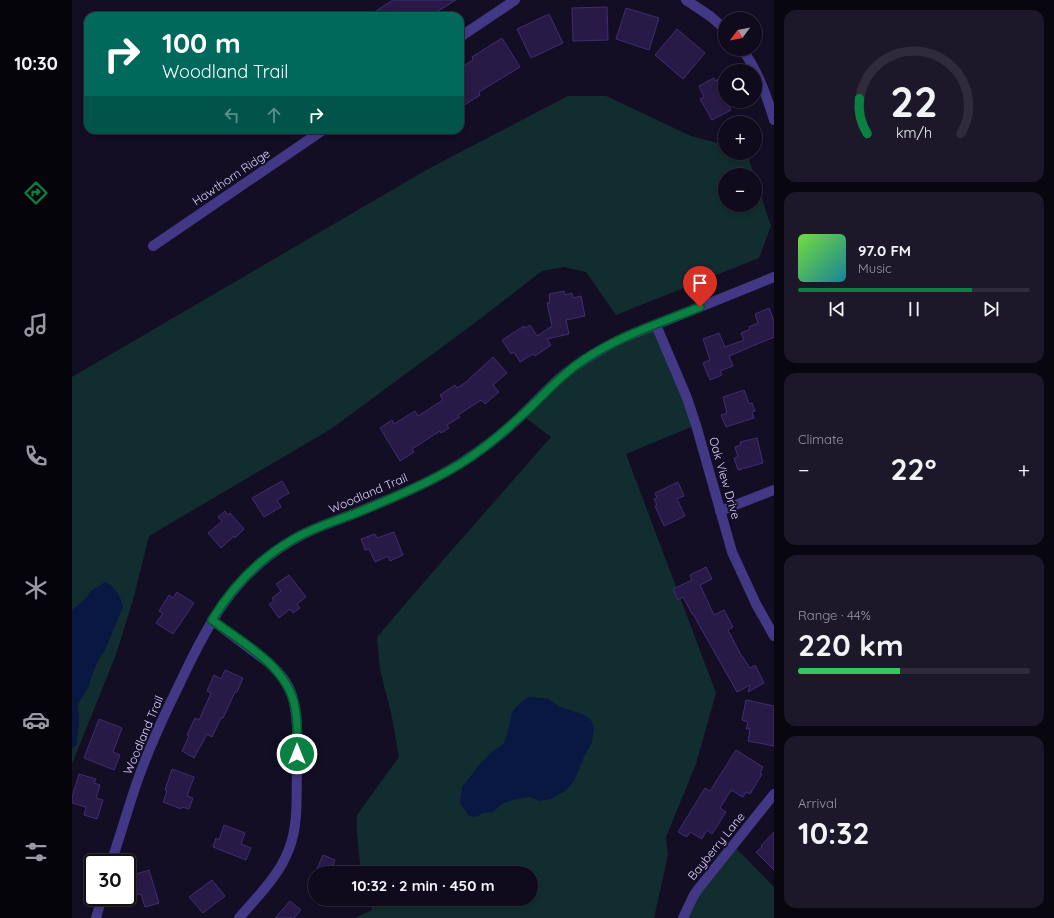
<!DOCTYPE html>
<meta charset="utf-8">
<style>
:root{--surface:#0f0a1c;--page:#1d1829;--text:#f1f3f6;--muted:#9b9aa3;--line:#2f2b3b;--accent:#0b8043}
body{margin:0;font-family:Quicksand,sans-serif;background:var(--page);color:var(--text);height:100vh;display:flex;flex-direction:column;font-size:15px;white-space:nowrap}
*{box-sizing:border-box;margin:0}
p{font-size:13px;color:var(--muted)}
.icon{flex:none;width:22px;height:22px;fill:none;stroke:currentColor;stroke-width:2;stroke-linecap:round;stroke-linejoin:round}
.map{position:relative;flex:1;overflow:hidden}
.details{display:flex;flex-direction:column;gap:10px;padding:10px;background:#08060f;width:280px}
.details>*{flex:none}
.guide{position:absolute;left:12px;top:12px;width:380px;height:122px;border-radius:12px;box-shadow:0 2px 6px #0003,0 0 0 1px var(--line);background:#00695c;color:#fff;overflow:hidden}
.needle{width:26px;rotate:238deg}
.buttons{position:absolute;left:646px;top:12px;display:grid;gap:8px}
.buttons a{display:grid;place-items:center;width:44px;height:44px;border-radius:50%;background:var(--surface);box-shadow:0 2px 6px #0003,0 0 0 1px var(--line);font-size:20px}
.speed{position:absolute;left:12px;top:854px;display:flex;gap:8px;font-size:20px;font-weight:700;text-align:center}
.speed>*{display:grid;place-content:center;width:52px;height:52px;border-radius:50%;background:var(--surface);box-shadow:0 2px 6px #0003,0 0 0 1px var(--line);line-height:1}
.speed .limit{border:2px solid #111;border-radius:6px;background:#fff;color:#111}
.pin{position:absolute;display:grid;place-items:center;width:34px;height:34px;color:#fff;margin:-41px -17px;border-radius:50% 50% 50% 0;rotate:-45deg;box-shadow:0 0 4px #0007}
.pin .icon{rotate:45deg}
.me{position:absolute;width:44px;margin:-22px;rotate:0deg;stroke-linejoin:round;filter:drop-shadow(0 0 3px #0008)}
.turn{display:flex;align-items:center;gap:14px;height:84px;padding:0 12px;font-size:18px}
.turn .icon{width:52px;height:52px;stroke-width:2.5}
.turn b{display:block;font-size:28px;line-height:34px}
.lanes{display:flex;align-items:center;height:38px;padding:0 12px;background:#0003;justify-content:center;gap:20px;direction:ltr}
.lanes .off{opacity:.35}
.big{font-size:30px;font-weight:800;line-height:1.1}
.details .tile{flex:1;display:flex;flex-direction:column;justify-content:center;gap:6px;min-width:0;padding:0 14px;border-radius:12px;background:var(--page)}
.details .dial{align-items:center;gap:0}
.dial svg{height:104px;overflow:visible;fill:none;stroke:var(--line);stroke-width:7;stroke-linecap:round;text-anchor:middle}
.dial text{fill:var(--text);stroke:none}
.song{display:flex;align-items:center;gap:12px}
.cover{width:48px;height:48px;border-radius:6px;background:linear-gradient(135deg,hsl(100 70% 55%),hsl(190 70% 35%))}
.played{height:4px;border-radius:2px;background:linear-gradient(90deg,var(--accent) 75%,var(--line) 75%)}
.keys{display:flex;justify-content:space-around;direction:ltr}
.heat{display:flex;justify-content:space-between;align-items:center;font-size:22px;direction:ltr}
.charge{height:6px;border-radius:3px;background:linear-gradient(90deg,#34c759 44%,var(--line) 0)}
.trip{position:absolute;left:236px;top:866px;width:230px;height:40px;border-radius:20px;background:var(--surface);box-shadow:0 2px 6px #0003,0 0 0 1px var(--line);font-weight:800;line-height:40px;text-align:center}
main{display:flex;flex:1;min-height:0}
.tabs{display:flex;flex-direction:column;width:72px;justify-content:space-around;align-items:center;background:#06040b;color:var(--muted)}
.tabs .icon{width:28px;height:28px}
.tabs .active{color:var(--accent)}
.tabs b{font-size:18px;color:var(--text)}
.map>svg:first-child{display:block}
</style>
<main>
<nav class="tabs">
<b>10:30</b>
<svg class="icon active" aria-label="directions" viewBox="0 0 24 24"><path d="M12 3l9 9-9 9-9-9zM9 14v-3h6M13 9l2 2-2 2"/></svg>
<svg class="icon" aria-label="music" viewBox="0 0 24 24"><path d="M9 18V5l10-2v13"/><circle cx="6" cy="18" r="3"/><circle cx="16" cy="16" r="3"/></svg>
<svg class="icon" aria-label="phone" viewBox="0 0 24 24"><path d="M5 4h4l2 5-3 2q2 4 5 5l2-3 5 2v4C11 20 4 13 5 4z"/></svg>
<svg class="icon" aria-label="climate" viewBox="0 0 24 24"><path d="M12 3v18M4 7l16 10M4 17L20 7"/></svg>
<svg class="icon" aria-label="car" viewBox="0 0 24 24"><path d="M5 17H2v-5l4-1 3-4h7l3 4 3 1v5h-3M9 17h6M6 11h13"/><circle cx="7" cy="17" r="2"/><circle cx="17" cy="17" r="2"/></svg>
<svg class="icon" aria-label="filters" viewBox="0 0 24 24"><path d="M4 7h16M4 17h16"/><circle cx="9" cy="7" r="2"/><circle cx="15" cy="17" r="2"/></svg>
</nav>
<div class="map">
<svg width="702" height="918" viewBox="0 0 702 918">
<rect width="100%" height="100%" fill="#140e25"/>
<g fill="#112d2f">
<polygon points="496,96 534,96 619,136 653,145 653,153 675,153 682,175 653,175 653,205 683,205 683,178 699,226 687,258 544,315 514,272 492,267 470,271 400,325 259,429 77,536 62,596 45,652 0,764 0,377 356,169"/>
<polygon points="584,325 624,425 554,454 644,693 624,764 594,837 596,855 582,918 283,918 300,910 297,899 459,899 459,873 289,873 285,834 285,815 327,757 320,717 308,670 305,637 372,559 479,437 450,415 490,376"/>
<polygon points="661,845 702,887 702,918 612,918"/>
</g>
<g fill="#091843">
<path d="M33,582C42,586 49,596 51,607L32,652L26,661L20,675L17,686L6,704L7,722L5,744L0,749V610L14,598L19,591Z"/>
<polygon points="456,697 471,698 476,699 488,707 510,714 517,718 520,722 522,728 520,742 512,757 502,781 493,791 479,799 468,801 457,797 440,800 430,804 421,812 411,813 404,817 397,816 388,803 390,787 409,763 418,754 432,743 436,732 440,712 444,707"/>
</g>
<g fill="#281a46" stroke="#412c73">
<polygon points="321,0 384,0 358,16 296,16"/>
<polygon points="535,7 536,40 501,41 500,8"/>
<polygon points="554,8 587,18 577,50 544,39"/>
<polygon points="477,14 491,43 459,58 445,29"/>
<polygon points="605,29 633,53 611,79 583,55"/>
<polygon points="430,38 448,67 407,92 408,95 388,108 388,68 401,60 400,57"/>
<polygon points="650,77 653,83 653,101 654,101 659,110 640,120 628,99 632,97 627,86 642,78 643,81"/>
<polygon points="492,291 493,295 500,293 501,298 509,296 513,316 494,320 497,334 475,339 479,345 463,356 461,354 448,362 442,352 439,354 430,340 452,326 453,328 458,325 465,336 480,326 475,303 478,302 477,294"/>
<polygon points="697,308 702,321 702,337 657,356 661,366 648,371 650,375 638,380 631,363 638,360 631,339 647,333 653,347 672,340 669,333 678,329 677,327 686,323 683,314"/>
<polygon points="421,357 435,373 421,385 427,392 413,404 409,400 386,415 388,417 375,425 377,428 369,433 368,431 340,449 342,452 328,461 308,428 320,420 322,424 343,411 346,416 371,400 368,395 383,385 385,388 394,382"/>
<polygon points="672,390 677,404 680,403 683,411 680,412 682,418 654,427 649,415 655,413 651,397"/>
<polygon points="685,438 691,463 666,470 662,458 666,457 663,447 669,445 668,442"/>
<polygon points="210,481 217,493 205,500 209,507 192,517 180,498"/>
<polygon points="606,482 612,496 605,499 613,516 592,526 583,506 585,505 582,499 585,498 583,493"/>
<polygon points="153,511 156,515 158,513 172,529 163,538 162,536 149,548 136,533 150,521 146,517"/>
<polygon points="322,532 331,555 318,561 316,556 303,562 297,549 293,550 289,539 303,534 305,538"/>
<polygon points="634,567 640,579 628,585 642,615 652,610 661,627 656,630 668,653 678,668 683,665 692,683 676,692 678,685 665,692 621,614 620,614 611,597 606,600 601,589 620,580 618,575"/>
<polygon points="217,575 234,597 225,604 228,608 221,613 218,609 207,618 197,604 202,601 200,598 209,591 204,584"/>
<polygon points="105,592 122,603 101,634 84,623 91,613 87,611 97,595 101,598"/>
<polygon points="153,670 171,678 165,692 163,692 151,718 149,718 140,737 135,734 122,758 110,751 117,736 115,735 123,718 127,720 139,693 135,691 142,675 149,679"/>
<polygon points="674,700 702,706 702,746 676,741 678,729 674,729 676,722 670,720"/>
<polygon points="27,719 50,728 41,752 48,755 42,770 12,758"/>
<polygon points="664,750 691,767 688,773 690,774 678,794 674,792 671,797 659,790 648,808 654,812 640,834 635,830 630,839 618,832 615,837 606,832 633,788 638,791"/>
<polygon points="100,769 122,777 115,796 121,798 117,809 110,807 109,809 91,802 95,791 93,790"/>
<polygon points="7,774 24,779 22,783 28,785 24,798 31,800 25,819 12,815 14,807 0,803 0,797"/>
<polygon points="152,825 173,833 169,844 179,848 174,860 141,847 144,838 147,840"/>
<polygon points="702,832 702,870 684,852 690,847 689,846"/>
<polygon points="251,855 263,860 258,873 243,873"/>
<polygon points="77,870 87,903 73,907 69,894 64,895 58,876"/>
<polygon points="140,880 153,896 131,913 117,897"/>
<polygon points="218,901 229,910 222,918 203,918"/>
</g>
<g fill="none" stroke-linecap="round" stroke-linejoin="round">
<g stroke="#433885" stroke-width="10">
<polyline points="614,0 638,16 653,29"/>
<polyline points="388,37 443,0"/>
<path d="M670,49C686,71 694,94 702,120"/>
<polyline points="81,246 251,130"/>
<polyline points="584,325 615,398 624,425 660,552 684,604 702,636"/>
<polyline points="648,511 702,490"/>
<path d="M140,620L197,663C207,672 216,682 220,695C227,719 225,743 225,768C224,795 227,823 217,849C207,876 185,897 167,918"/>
<path d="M39,863C48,836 56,809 65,782C77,748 92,715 108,683C136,623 162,574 221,540C240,528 261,522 281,514C318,499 356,484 389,463C411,449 432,433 450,415C463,403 475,389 489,377C508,361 529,349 551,338L702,277"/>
<polyline points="24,918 30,897"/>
<polyline points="611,918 622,895 627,888 702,794"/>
</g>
</g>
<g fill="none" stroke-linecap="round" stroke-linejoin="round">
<g stroke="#07532c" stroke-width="10">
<path id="route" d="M225,754C225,740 226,726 224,713C219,668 174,645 140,620C160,587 187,559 220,540C240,528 261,522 282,514C318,499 355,484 388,464C410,450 431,433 450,415C468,399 483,381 503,366C540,338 586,324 628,307"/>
</g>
<use href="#route" stroke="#0b8043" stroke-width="7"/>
</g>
<g text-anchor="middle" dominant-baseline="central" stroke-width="4" stroke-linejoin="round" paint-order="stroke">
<g font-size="12" fill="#dcd2ff" stroke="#140e25">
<text transform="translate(159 177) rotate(-34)">Hawthorn Ridge</text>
<text transform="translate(653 478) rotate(74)">Oak View Drive</text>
<text transform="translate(296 493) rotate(-23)">Woodland Trail</text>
<text transform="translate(71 735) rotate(-67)">Woodland Trail</text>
<text transform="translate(644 846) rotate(-51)">Bayberry Lane</text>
</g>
</g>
</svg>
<div class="buttons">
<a><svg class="needle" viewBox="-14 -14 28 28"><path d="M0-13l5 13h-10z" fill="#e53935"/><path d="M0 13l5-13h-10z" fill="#9b9aa3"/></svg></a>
<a><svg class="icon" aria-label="search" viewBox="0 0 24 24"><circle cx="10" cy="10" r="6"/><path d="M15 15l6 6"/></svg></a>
<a>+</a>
<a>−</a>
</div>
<div class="speed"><div class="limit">30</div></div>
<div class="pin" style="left:628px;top:307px;background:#d93025"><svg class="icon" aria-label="arrive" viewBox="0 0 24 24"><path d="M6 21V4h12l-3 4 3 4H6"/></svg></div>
<svg class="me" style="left:225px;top:754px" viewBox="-20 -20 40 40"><circle r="17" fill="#0b8043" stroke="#fff" stroke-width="3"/><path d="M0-11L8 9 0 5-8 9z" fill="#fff"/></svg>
<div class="trip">10:32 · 2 min · 450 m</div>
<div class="guide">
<div class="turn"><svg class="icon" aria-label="right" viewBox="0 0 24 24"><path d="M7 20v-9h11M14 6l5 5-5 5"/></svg><div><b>100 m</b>Woodland Trail</div></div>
<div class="lanes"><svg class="icon off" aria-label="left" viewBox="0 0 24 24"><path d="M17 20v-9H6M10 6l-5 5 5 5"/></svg><svg class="icon off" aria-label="ahead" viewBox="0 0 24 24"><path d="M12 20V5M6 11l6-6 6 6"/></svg><svg class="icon" aria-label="right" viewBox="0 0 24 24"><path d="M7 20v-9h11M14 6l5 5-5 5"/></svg></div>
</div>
</div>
<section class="details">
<div class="tile dial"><svg viewBox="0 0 100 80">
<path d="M14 69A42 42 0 1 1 86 69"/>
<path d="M14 69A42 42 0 0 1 8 42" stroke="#0b8043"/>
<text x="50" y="56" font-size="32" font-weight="700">22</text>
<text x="50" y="72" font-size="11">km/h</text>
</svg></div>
<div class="tile">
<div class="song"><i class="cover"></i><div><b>97.0 FM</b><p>Music</p></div></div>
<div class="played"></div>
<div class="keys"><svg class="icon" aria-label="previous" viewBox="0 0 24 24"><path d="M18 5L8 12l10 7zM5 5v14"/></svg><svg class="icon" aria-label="pause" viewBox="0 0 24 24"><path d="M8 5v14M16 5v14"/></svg><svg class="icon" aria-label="next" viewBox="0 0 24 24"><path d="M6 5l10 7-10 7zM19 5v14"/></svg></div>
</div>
<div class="tile"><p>Climate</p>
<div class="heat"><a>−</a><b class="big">22°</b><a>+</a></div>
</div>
<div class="tile"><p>Range · 44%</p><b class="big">220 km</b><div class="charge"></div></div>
<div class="tile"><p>Arrival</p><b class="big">10:32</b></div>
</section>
</main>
